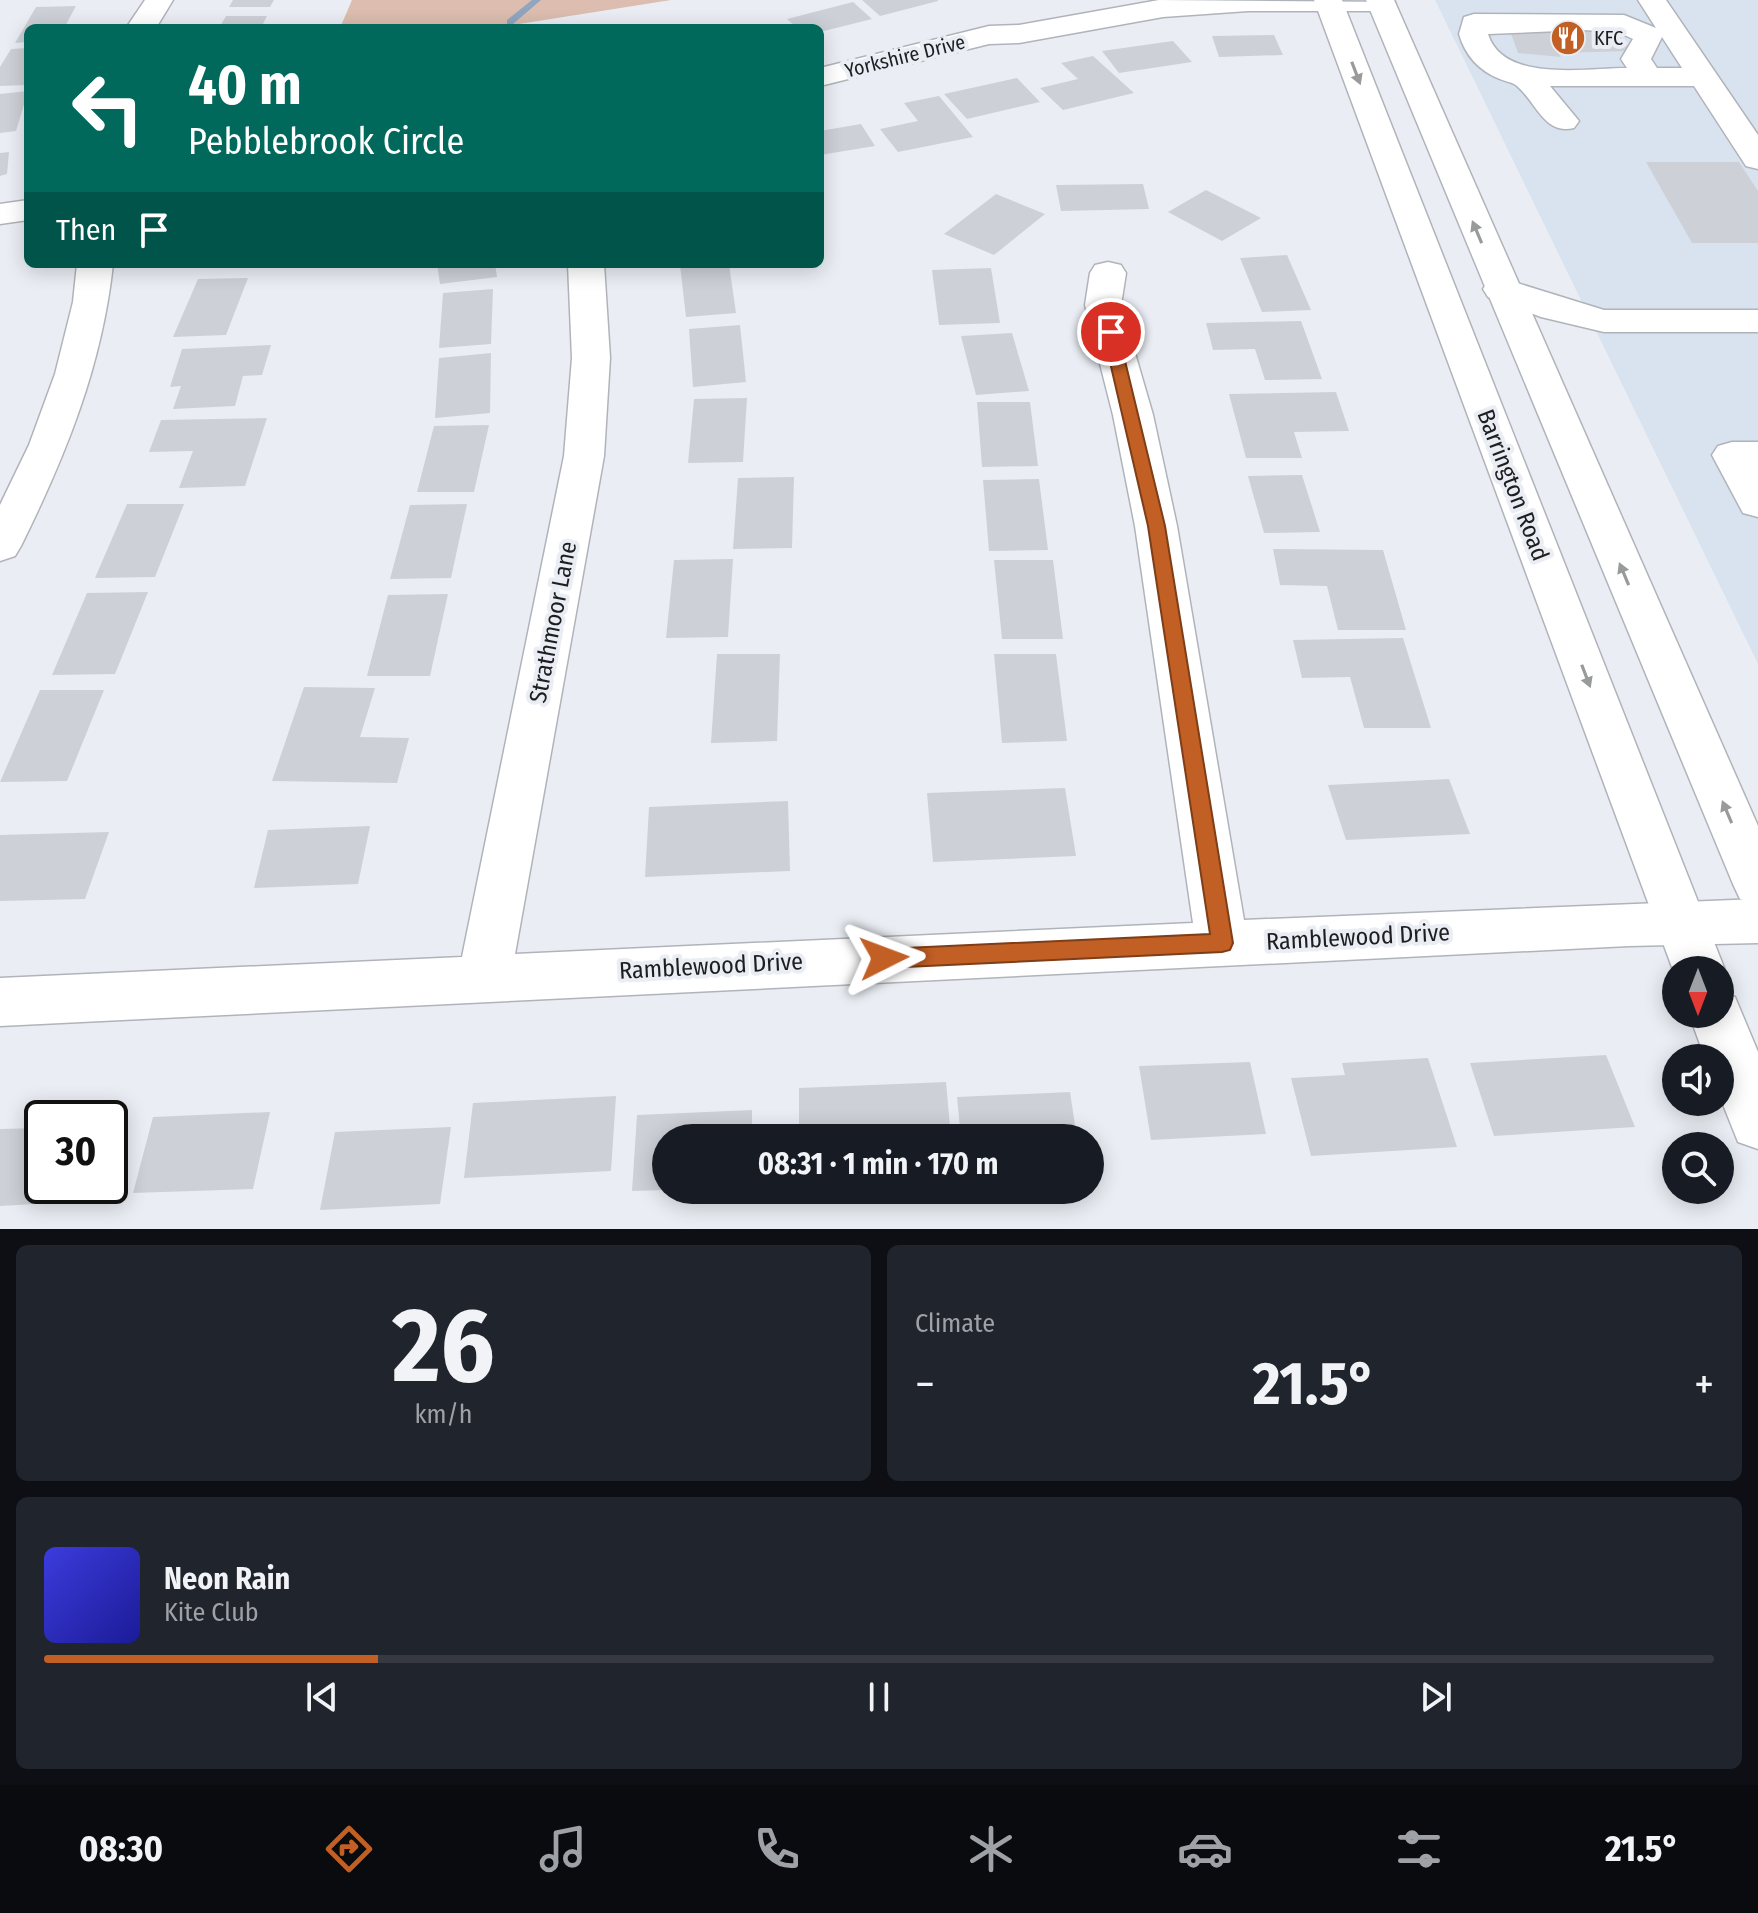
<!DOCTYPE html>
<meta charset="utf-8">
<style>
:root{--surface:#171b24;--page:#20242c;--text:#f1f3f6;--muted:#9ea1a6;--line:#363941;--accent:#c25f24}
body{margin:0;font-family:"Fira Sans Condensed",sans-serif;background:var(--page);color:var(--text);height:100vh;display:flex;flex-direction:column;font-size:30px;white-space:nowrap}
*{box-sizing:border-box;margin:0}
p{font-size:26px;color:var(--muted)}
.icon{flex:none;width:44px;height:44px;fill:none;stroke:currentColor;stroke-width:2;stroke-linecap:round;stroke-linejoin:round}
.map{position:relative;height:1229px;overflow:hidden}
.side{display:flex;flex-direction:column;gap:16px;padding:16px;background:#0d0f14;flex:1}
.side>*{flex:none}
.top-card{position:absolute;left:24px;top:24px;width:800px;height:244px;border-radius:12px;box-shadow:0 4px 20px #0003;background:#00695c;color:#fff;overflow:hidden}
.needle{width:52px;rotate:180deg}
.tools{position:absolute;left:1662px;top:956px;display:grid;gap:16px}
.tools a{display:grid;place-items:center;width:72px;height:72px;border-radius:50%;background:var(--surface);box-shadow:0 4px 20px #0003;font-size:40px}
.speed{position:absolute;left:24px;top:1100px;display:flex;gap:16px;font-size:40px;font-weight:700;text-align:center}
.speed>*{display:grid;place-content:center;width:104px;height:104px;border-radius:50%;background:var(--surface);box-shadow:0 4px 20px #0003;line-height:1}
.speed .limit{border:4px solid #111;border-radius:12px;background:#fff;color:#111}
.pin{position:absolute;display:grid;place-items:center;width:68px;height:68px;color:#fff;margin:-34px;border:4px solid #fff;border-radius:50%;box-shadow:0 2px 8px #0007}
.me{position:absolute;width:88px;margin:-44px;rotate:87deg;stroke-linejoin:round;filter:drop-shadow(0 0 6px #0008)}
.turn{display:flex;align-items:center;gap:28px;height:168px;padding:0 32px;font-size:36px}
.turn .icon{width:104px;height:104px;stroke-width:2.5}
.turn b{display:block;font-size:56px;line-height:68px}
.then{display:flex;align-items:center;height:76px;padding:0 32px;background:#0003;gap:16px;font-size:30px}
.big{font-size:60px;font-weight:700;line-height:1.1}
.side .widget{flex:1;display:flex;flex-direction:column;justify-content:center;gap:12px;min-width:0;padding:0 28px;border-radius:12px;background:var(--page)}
.side .dial{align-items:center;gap:0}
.dial b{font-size:104px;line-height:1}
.song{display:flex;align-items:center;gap:24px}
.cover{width:96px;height:96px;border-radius:12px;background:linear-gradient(135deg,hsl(240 70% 55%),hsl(240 70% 35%))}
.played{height:8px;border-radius:4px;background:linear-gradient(90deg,var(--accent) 20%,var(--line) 20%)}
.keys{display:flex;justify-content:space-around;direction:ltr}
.heat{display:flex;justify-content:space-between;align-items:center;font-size:44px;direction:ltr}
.side .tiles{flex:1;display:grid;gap:16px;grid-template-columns:1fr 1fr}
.widget:last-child{grid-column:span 2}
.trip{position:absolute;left:652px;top:1124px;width:452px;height:80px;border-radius:40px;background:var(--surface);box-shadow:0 4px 20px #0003;font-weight:700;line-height:80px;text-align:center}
.dock{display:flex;height:128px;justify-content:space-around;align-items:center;background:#090b0e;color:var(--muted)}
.dock .icon{width:56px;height:56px}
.dock .current{color:var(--accent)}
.dock b{font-size:36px;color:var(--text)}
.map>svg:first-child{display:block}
</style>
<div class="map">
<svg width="1758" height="1229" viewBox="0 0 1758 1229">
<rect width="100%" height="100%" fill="#eaeef4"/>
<polygon fill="#d9e3ef" points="1435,0 1758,0 1758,664"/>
<polygon fill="#dcbdaf" points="352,0 671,0 494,28 340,28"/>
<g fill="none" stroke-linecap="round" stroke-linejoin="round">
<polygon fill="#90a5c0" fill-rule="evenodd" points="532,0 541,0 513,24 507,24 507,20"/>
</g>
<g fill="#cdd1d7">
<polygon points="233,0 274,0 270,7 229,7"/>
<polygon points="862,0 938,0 938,1 880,16"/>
<polygon points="853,2 872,19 820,32 820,28 797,28 787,19"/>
<polygon points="76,6 64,28 28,28 28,42 15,43 36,7"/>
<polygon points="226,16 267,16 261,28 219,28"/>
<polygon points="1510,31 1619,32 1631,51 1558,53 1561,57 1518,53"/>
<polygon points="1274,35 1283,55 1219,57 1212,36"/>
<polygon points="1173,41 1192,62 1119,73 1102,51"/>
<polygon points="28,48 28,85 0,86 0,67 11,49"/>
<polygon points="1093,56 1134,93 1063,110 1040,88 1078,79 1061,63"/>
<polygon points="1017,78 1040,102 967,119 944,94"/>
<polygon points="28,91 16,131 0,133 0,94"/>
<polygon points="939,96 973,137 898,152 880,129 918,121 904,103"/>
<polygon points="861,124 875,146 820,155 820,131"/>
<polygon points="9,152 7,174 0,176 0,153"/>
<polygon points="1646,162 1739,162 1758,191 1758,243 1692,243"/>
<polygon points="1143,184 1149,209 1061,211 1056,185"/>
<polygon points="1206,190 1261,218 1222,241 1168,212"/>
<polygon points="996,194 1045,214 994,255 944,234"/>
<polygon points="1287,255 1311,310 1262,312 1240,258"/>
<polygon points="437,264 495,264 497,277 440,284"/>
<polygon points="688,264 729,264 736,313 686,317 680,265"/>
<polygon points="991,268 1000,323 939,325 932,270"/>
<polygon points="248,278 226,335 173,337 198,279"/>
<polygon points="493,289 491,344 439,348 443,293"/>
<polygon points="1301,321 1322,379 1265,380 1255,349 1213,350 1206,323"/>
<polygon points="740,325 746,382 693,387 689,329"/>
<polygon points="1012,333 1029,391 976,395 961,336"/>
<polygon points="271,345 262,375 243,376 235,406 173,409 181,386 170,387 182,349"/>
<polygon points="491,353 490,413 435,418 439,358"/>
<polygon points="1336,392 1349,431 1294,432 1302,458 1246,458 1229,394"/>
<polygon points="747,398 743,462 688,463 694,399"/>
<polygon points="977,402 1030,402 1038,466 982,467"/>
<polygon points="267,418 245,486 179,488 193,451 149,452 161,420"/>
<polygon points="489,425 474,492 417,492 434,426"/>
<polygon points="1302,475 1320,532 1264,533 1248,476"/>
<polygon points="794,477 792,548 733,549 738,478"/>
<polygon points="1039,479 1048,550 989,551 983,480"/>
<polygon points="127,504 184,504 155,577 95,578"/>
<polygon points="467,504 451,578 390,579 410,505"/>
<polygon points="1273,549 1383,550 1406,630 1338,630 1327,586 1280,585"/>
<polygon points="733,559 728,637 666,638 674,560"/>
<polygon points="994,560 1053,560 1063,639 1002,639"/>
<polygon points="148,592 115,674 52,675 87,593"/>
<polygon points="448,594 430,676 367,676 388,595"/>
<polygon points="1403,638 1431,728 1364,728 1350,677 1302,678 1293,640"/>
<polygon points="717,654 780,654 777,741 711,743"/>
<polygon points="994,654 1056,654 1067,741 1002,743"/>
<polygon points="304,687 375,688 360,737 409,738 397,783 272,781"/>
<polygon points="40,690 104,690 67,781 0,782"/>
<polygon points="1449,779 1470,834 1346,840 1328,785"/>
<polygon points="1065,788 1076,856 933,862 927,793"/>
<polygon points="788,801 790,871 645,877 649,807"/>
<polygon points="370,826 358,884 254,888 268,830"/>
<polygon points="109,832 85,899 0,901 0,835"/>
<polygon points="1606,1055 1635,1127 1494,1136 1470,1063"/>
<polygon points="1428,1058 1457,1147 1311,1156 1291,1078 1345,1075 1342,1063"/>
<polygon points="1250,1062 1266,1134 1151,1140 1139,1066"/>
<polygon points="946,1082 951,1138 799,1138 799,1088"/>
<polygon points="1070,1092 1077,1138 961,1138 957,1097"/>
<polygon points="616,1096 611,1171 464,1178 473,1103"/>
<polygon points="752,1110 752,1138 666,1138 666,1190 632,1191 637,1115"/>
<polygon points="270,1112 253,1189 133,1193 153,1117"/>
<polygon points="451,1127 440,1204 320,1210 335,1132"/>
<polygon points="42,1128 42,1186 74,1186 69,1202 0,1206 0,1129"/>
</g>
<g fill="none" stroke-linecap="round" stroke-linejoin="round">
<g stroke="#b0b4ba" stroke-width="3">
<g id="minor">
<polygon points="145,0 173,0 156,28 126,28"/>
<polygon points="1159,0 1395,2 1391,8 1381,11 1248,11 1163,17 1019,43 989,44 820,86 820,68 989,26 1019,25"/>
<path d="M1638,0H1666L1758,135V169L1746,166L1694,86H1550L1579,121L1574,128C1544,135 1537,103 1517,86C1513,82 1506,82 1500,79C1479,71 1465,55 1459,34L1464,17L1474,14L1624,15L1656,28ZM1583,30L1618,32L1633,39L1621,59L1627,68C1586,68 1503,83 1488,34ZM1662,37L1682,68H1657L1651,59Z"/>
<polygon points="28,200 28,220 0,224 0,204"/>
<polygon points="1108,262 1121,265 1126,273 1121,305 1153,415 1177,526 1244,920 1758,899 1758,943 1629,946 0,1026 0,978 462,957 564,456 572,358 568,264 604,264 610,358 604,456 515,954 1193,923 1135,526 1113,415 1085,305 1090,273 1095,265"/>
<path d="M77,264H113C102,366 66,455 21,546L15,556L0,561V505L29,445L55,374L73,302Z"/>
<polygon points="1501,278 1604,310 1758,310 1758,332 1604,332 1541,317 1488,297 1483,289 1488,281"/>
<polygon points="1732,442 1758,442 1758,517 1743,513 1712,455 1718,446"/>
</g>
</g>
<g stroke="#b0b4ba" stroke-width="3">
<g id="major">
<polygon points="1314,0 1342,0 1725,970 1720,981 1720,970 1676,970 1676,977 1673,970"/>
<polygon points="1366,0 1394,0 1758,826 1758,905 1740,899 1733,884"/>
<polygon points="1720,992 1735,997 1758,1052 1758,1149 1738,1142 1720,1097 1720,1058 1705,1058 1689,1014 1720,1014"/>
</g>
</g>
<use href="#minor" fill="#fff" fill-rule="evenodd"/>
<use href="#major" fill="#fff" fill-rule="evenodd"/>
</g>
<defs><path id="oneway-solid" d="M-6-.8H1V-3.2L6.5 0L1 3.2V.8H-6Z" transform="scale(2)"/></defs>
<g fill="#999a9b">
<use href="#oneway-solid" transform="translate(1356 73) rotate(69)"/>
<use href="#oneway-solid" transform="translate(1477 232) rotate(-113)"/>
<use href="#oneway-solid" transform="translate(1624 574) rotate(-113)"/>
<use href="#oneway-solid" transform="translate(1586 676) rotate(69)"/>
<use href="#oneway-solid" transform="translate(1727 812) rotate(-113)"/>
</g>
<polygon fill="#c25f24" stroke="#7e3e17" stroke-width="2" points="1105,329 1118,332 1165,526 1233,943 1230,950 1222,952 884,968 877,965 873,958 877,952 884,949 1210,934 1148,526 1103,332"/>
<defs>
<g id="restaurant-disc" transform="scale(1.8)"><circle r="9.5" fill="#c25f24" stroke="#eaeef4"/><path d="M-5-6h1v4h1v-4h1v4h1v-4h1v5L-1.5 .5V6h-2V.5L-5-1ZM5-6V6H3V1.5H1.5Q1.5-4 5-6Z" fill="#fff"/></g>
</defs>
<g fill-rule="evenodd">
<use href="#restaurant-disc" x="1568" y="38"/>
</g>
<g text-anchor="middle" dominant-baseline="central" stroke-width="8" stroke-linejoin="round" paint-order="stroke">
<g font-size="20" fill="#1d1e20" stroke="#eaeef4" text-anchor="start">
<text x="1594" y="38">KFC</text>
</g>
<g font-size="20" fill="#1d1e20" stroke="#eaeef4">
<text transform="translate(905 56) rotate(-14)">Yorkshire Drive</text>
</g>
<g font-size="24" fill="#1d1e20" stroke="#eaeef4">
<text transform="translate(1513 485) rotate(69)">Barrington Road</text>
<text transform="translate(553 622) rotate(-79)">Strathmoor Lane</text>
<text transform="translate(1358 937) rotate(-3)">Ramblewood Drive</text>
<text transform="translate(711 966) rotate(-3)">Ramblewood Drive</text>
</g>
</g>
</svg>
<div class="tools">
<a><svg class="needle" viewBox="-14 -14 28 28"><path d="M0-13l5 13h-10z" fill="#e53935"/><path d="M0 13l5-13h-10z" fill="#9ea1a6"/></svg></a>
<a><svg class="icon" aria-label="sound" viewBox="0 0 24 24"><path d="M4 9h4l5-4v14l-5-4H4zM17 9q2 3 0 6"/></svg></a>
<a><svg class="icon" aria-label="search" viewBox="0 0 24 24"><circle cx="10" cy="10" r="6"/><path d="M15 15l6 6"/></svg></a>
</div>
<div class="speed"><div class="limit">30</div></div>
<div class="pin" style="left:1111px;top:332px;background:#d93025"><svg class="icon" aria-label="arrive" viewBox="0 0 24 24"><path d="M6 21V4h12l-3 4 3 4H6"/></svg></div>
<svg class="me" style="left:884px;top:958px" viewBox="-20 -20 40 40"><path d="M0-17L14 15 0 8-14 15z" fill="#c25f24" stroke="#fff" stroke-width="4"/></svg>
<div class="trip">08:31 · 1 min · 170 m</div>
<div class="top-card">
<div class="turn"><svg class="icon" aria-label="left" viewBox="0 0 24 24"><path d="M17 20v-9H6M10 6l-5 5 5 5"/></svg><div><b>40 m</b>Pebblebrook Circle</div></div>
<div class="then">Then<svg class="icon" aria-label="arrive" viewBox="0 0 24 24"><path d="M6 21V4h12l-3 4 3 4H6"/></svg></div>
</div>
</div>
<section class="side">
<div class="tiles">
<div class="widget dial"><b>26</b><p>km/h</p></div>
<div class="widget"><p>Climate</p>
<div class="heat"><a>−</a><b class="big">21.5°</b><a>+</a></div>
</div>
<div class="widget">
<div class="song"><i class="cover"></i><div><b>Neon Rain</b><p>Kite Club</p></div></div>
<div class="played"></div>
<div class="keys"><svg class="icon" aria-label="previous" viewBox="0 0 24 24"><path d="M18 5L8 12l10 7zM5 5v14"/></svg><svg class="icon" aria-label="pause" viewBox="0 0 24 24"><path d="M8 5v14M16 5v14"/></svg><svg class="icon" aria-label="next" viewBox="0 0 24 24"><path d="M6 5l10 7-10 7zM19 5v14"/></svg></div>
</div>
</div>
</section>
<nav class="dock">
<b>08:30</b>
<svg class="icon current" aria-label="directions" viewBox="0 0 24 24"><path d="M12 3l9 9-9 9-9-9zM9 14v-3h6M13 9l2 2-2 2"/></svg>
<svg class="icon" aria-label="music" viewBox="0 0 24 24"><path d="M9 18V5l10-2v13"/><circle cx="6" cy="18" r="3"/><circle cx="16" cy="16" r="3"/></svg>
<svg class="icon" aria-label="phone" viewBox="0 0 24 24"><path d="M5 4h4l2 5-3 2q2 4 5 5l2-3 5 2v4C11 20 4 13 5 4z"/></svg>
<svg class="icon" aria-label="climate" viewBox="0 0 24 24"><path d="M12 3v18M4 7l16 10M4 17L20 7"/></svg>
<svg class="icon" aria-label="car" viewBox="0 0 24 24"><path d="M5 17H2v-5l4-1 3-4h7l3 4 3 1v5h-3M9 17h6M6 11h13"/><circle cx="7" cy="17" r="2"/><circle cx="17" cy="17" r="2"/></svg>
<svg class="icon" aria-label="filters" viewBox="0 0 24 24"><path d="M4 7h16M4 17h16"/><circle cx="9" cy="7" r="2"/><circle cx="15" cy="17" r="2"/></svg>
<b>21.5°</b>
</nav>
